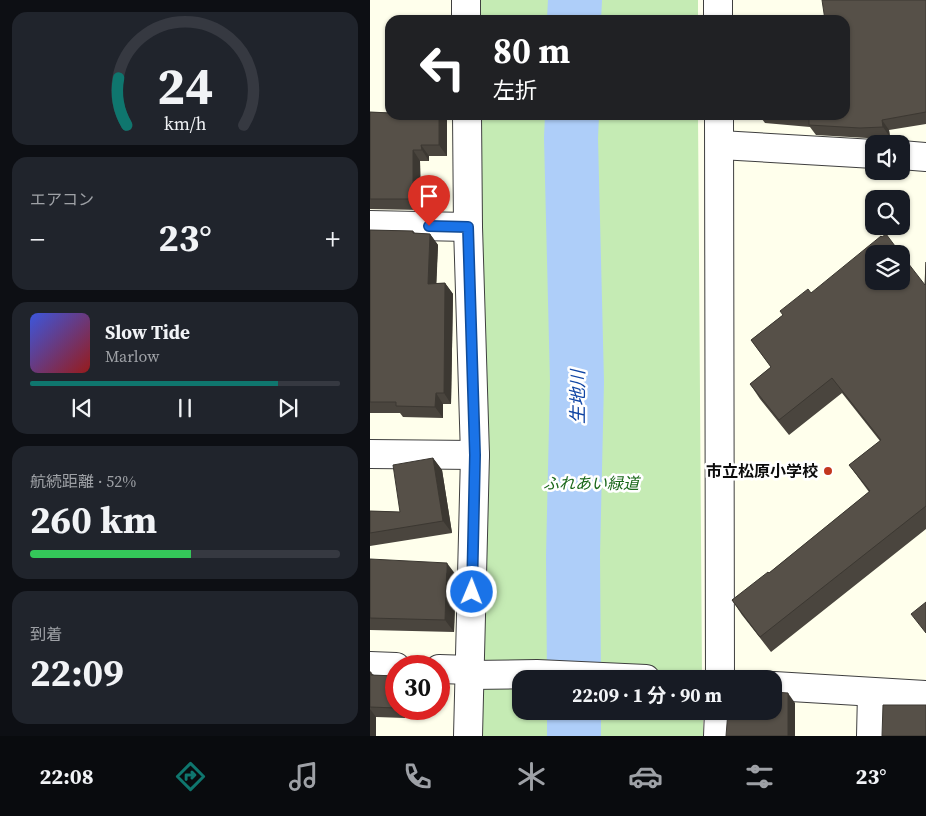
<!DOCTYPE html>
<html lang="ja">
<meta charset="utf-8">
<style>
:root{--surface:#171b24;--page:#20242c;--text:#f1f3f6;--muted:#9ea1a6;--line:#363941;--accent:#0f766e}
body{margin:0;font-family:"Source Serif 4","Noto Sans JP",serif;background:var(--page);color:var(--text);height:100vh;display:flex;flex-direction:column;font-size:19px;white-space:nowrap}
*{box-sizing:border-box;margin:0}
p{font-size:16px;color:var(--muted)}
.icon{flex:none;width:28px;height:28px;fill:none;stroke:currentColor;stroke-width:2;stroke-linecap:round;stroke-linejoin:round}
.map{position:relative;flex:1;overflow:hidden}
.panel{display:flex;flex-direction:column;gap:12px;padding:12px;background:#0d0f14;width:370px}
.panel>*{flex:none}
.top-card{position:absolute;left:15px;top:15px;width:465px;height:105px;border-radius:15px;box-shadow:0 1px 4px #0004;background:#202124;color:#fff;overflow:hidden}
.buttons{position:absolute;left:495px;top:135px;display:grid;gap:10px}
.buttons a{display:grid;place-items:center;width:45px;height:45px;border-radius:10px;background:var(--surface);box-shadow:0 1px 4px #0004;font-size:25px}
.speed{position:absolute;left:15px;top:655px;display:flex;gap:10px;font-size:25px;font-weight:700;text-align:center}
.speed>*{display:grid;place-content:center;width:65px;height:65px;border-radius:50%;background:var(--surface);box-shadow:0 1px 4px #0004;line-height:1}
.speed .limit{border:8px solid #d22;background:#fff;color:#111}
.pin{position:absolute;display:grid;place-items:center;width:42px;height:42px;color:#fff;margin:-51px -21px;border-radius:50% 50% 50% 0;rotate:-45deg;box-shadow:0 0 5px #0007}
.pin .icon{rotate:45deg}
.me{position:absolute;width:55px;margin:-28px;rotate:1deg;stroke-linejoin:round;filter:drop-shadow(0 0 4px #0008)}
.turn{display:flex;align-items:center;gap:18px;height:105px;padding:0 25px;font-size:22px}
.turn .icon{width:65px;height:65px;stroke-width:2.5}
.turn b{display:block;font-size:35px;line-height:42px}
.big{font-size:38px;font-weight:700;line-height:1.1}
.panel .card{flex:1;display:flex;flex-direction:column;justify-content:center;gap:8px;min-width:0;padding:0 18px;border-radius:15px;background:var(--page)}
.panel .dial{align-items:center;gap:0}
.dial svg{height:130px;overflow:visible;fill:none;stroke:var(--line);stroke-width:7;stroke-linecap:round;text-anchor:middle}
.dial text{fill:var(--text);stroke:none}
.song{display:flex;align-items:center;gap:15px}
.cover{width:60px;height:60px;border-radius:8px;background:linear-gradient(135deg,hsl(230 70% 55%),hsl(0 70% 35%))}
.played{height:5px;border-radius:2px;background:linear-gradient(90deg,var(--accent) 80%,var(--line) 80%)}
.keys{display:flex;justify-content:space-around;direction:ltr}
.heat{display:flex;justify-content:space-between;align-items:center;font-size:28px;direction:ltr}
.charge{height:8px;border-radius:4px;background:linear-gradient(90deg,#34c759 52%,var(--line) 0)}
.trip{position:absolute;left:142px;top:670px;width:270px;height:50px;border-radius:15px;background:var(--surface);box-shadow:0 1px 4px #0004;font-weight:700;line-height:50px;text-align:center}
.tab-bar{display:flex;height:80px;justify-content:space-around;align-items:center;background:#090b0e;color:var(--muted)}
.tab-bar .icon{width:35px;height:35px}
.tab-bar .active{color:var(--accent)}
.tab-bar b{font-size:22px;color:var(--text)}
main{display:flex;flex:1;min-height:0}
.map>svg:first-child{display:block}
</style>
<main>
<section class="panel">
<div class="card dial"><svg viewBox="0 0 100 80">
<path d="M14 69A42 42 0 1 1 86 69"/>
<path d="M14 69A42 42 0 0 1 9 40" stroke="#0f766e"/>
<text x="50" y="56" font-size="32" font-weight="700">24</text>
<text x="50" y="72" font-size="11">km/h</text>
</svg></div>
<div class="card"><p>エアコン</p>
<div class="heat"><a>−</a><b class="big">23°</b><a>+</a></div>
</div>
<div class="card">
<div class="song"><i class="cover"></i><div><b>Slow Tide</b><p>Marlow</p></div></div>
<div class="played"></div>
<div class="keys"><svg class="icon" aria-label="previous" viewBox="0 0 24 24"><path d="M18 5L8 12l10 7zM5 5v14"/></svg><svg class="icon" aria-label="pause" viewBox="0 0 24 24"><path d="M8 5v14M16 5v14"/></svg><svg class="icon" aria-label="next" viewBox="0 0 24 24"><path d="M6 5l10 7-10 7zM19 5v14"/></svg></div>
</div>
<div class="card"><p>航続距離 · 52%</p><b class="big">260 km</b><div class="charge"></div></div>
<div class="card"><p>到着</p><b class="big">22:09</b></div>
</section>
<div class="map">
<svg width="556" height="736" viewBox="0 0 556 736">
<rect width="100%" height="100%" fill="#ffffec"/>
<g fill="#c5ebb4">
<rect x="111" y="0" width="217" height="20"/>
<polygon points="111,115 328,115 332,679 151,679 151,711 333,711 333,736 112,736"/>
</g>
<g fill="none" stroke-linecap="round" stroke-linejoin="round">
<g stroke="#aecef9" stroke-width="54">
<polyline points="204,20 205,0"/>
<polyline points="202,115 201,138 207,382 203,556 204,679"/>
<polyline points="204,711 204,736"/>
</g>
<g stroke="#3f3f3f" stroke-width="30">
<g id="minor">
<polyline points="96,0 96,20"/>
<polyline points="348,0 348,20"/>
<polyline points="97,115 98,227 105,455 98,736"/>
<polyline points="349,115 350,679"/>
<polyline points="350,145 504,154"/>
<polyline points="531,155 556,157"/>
<polyline points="0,225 98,227"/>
<polyline points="0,454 105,455"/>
<polyline points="0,666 26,667"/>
<polyline points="69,669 101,670"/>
<polyline points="100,675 167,674 276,679"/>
<polyline points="404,686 556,695"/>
<polyline points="348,736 349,711"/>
<polyline points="501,736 502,693"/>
</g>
</g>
<use href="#minor" stroke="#fff" stroke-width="28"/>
</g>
<g fill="#4a453e">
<polygon points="556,0 556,124 519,130 520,137 497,138 446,135 440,127 395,123 389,115 475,115"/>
<polygon points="0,112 77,115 77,156 59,156 59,161 50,161 51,210 0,209"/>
<polygon points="0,230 43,231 45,233 60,234 68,245 66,283 75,283 83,294 81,404 73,404 73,418 33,417 30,413 0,413"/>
<polygon points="556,262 556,529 401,652 372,615 362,600 399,573 499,492 479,465 510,441 472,393 419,435 390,399 380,384 401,367 381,340 441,293 555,285"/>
<polygon points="63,458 72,470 82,533 0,546 0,511 30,512"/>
<polygon points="0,559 86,575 84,632 0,630"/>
<polygon points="0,672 4,675 26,676 26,709 57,709 57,712 35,712 35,718 6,717 6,736 0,736"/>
</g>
<g fill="#3c3832">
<polygon points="69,115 77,115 77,156 69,145"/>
<polygon points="512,120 519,130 520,137 513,127"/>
<polygon points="51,145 59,156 59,161 52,150"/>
<polygon points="43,150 50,161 51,210 43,199"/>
<polygon points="60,234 68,245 66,295 58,284"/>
<polygon points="75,283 83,294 81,404 74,393"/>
<polygon points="66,393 73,404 73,418 65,407"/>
<polygon points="63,458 72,470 82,533 73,521"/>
<polygon points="77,563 86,575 84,632 75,620"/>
<polygon points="418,693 425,703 425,736 418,736"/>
<polygon points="0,709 6,717 6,736 0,736"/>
<polygon points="28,709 33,709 35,712 35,718"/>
</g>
<g fill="#565048" stroke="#3c3832">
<polygon points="452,0 556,0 556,112 512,120 513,127 490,128 439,125 439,117 414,115 475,115 475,20 455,20"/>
<polygon points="0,112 20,113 20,115 69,115 69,145 51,145 52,150 43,150 43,199 0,199"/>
<polygon points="0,230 43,231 43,233 60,234 58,284 75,283 74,393 66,393 65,407 26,406 26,402 0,402"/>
<polygon points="516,234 531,254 504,254 504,281 531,281 531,254 555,285 556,262 556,506 390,637 362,600 398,572 399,573 500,491 479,465 511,440 462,378 409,420 380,384 401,367 381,340 413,315 410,311 438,289 441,293 511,236 512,237"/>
<polygon points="63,458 73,521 0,533 0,511 30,512 23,465"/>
<polygon points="0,559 77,563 75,620 0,618"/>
<polygon points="556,602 556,633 541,614"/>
<polygon points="0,672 1,672 1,675 26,676 26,708 0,707"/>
<polygon points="404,692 418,693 418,736 356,736 358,711 404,711"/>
<polygon points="513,705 556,705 556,736 512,736"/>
</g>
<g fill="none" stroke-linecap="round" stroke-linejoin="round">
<g stroke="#114b97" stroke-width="12">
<polyline id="route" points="59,226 98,227 105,455 102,592"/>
</g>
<use href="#route" stroke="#1a73e8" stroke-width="9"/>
</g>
<circle fill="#c3371e" stroke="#fff" stroke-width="2" cx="458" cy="471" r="5"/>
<g text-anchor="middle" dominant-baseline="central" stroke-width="5" stroke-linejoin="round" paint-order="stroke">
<g font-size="16" font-weight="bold" fill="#0c0c0c" stroke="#fff" text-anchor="end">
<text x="448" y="471">市立松原小学校</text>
</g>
<g font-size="16" font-style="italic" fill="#1a671a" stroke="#fff">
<text x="221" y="483">ふれあい緑道</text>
</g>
<g font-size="18" font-style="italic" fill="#1045a4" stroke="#fff">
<text transform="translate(207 397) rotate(-90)">生地川</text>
</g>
</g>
</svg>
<div class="buttons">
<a><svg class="icon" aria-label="sound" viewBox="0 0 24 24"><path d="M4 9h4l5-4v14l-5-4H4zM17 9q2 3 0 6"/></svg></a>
<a><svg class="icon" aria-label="search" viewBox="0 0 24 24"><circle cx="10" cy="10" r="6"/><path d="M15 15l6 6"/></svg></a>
<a><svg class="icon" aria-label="layers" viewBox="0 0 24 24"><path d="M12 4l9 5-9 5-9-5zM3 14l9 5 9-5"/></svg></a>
</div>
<div class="speed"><div class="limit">30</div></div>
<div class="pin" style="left:59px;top:226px;background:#d93025"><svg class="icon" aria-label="arrive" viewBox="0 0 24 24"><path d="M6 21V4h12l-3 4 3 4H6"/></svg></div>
<svg class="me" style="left:102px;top:592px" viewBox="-20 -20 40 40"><circle r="17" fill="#1a73e8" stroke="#fff" stroke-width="3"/><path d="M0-11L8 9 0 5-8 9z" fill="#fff"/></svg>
<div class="trip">22:09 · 1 分 · 90 m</div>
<div class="top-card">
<div class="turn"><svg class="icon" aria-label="left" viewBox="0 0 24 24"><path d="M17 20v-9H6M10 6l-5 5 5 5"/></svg><div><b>80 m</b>左折</div></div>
</div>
</div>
</main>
<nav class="tab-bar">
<b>22:08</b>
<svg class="icon active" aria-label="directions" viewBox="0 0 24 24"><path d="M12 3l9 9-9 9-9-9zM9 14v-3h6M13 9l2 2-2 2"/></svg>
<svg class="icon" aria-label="music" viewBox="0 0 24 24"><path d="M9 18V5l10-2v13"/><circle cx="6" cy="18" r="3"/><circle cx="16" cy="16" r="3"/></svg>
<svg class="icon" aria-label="phone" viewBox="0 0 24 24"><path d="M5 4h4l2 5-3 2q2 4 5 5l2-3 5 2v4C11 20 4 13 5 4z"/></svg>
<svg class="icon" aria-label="climate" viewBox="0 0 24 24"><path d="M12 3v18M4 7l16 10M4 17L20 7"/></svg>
<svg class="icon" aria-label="car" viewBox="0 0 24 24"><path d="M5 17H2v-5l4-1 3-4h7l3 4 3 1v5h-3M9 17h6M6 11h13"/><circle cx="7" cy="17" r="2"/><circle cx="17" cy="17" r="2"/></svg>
<svg class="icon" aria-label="filters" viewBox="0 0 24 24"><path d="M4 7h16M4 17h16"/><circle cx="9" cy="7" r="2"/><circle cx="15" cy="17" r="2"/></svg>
<b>23°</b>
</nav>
